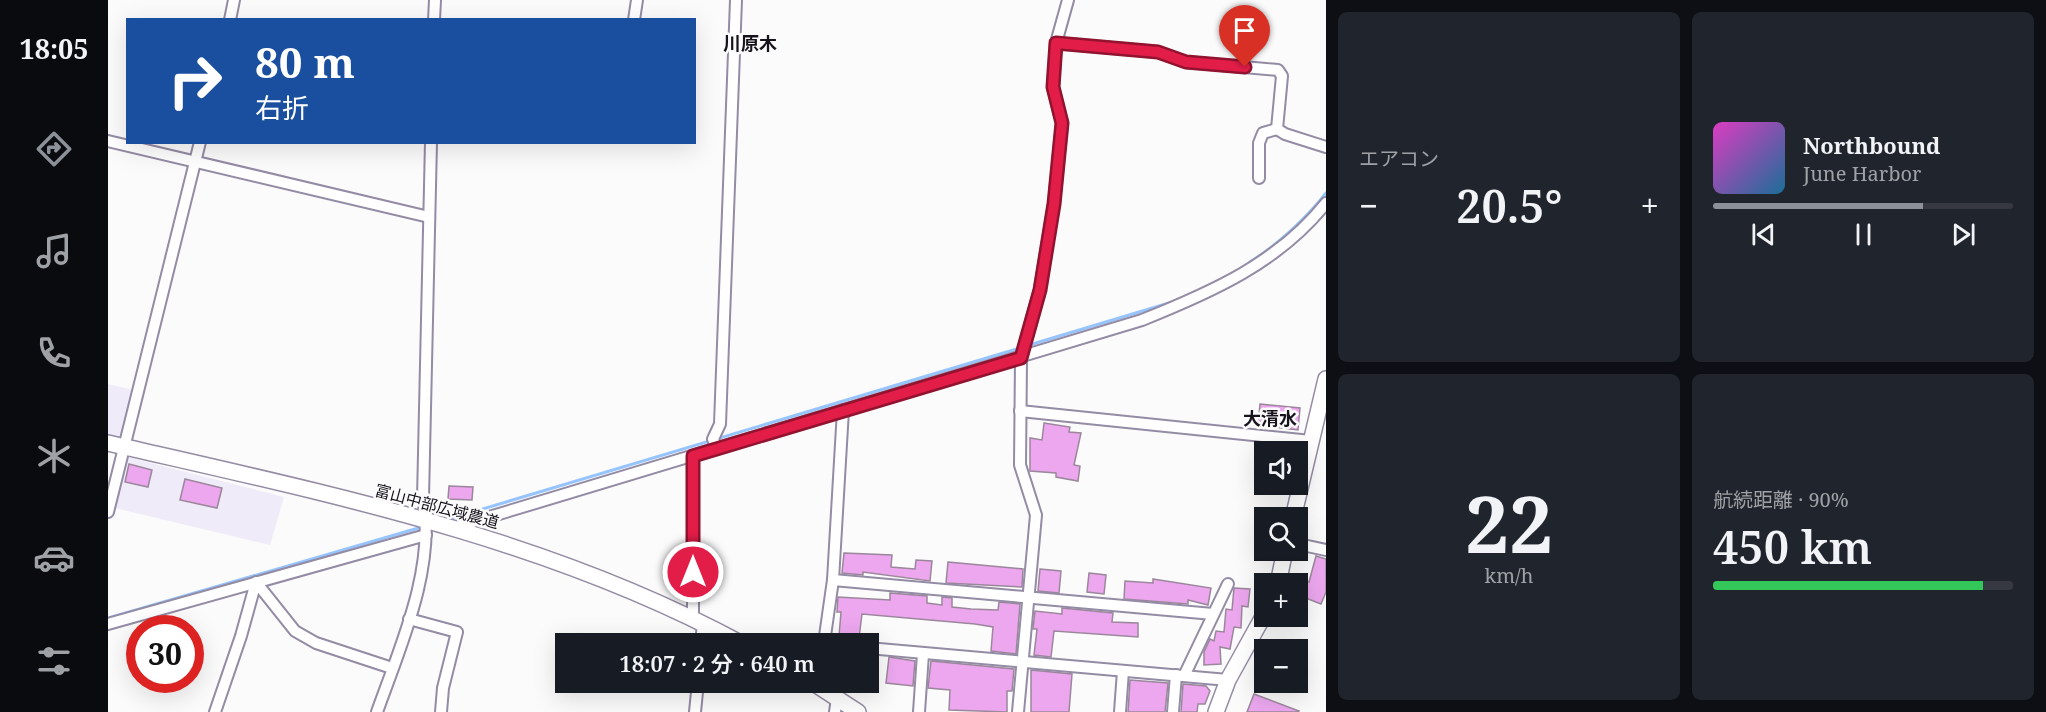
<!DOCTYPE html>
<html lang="ja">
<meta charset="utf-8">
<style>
:root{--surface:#171b24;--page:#20242c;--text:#f1f3f6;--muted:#9ea1a6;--line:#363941;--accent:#8c9099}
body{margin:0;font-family:"Noto Serif","Noto Sans JP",serif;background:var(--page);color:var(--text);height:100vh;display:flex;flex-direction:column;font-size:22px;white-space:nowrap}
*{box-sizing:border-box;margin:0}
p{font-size:20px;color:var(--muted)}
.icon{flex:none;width:33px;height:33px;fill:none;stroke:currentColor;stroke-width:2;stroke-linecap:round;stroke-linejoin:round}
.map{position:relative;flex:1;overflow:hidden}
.details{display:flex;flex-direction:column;gap:12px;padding:12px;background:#0d0f14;width:720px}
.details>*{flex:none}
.banner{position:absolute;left:18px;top:18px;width:570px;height:126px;border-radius:0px;box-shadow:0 6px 24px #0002;background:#1a4fa0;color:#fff;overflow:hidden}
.controls{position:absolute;left:1146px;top:441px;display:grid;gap:12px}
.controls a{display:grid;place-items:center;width:54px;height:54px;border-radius:0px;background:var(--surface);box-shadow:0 6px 24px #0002;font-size:30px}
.speed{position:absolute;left:18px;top:615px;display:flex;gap:12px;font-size:30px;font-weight:700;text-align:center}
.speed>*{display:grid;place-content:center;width:78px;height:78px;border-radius:50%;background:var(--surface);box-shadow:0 6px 24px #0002;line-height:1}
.speed .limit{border:9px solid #d22;background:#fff;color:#111}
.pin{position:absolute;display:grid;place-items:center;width:51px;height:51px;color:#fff;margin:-62px -26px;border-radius:50% 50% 50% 0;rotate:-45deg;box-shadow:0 0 6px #0007}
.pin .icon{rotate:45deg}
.me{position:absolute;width:66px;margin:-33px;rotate:0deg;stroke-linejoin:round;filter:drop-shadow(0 0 4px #0008)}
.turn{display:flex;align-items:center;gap:21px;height:126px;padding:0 30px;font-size:27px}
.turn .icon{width:78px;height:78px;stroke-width:2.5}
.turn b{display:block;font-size:42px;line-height:51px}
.big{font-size:45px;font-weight:600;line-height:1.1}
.details .tile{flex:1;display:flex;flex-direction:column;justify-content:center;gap:9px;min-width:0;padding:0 21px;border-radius:9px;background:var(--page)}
.details .dial{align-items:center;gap:0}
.dial b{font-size:78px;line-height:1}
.song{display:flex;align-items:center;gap:18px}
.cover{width:72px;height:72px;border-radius:9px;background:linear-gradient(135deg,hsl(310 70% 55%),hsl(200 70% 35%))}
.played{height:6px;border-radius:3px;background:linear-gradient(90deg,var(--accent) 70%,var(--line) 70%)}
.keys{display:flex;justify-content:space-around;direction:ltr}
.heat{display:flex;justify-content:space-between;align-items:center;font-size:33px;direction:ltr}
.charge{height:9px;border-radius:4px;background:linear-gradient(90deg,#34c759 90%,var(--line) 0)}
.details .tiles{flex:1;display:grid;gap:12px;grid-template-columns:repeat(2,1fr)}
.trip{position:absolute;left:447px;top:633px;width:324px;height:60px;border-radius:0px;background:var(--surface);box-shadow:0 6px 24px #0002;font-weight:600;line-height:60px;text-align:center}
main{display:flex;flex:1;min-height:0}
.tabs{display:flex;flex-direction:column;width:108px;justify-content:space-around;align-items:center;background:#090b0e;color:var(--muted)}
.tabs .icon{width:42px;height:42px}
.tabs .active{color:var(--accent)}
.tabs b{font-size:27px;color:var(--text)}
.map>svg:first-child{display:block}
</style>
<main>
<nav class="tabs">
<b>18:05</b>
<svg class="icon active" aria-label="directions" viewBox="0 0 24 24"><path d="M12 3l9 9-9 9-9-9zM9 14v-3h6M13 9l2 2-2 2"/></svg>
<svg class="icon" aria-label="music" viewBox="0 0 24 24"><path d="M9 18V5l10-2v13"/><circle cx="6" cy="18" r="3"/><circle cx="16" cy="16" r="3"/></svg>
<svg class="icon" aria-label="phone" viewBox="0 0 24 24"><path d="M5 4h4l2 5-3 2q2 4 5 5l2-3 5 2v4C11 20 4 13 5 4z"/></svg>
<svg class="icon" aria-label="climate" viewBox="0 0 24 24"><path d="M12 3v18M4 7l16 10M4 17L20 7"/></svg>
<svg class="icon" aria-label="car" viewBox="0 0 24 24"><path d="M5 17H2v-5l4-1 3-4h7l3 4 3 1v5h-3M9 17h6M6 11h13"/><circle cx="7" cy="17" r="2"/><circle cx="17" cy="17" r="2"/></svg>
<svg class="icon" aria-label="filters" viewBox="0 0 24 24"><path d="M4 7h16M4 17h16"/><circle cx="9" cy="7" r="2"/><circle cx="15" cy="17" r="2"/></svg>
</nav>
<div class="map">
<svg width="1218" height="712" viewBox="0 0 1218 712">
<rect width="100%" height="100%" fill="#fbfbfb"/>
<g fill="#f0ebf9">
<polygon points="0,384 25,390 14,438 0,435"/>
<polygon points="19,457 176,497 162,545 7,508"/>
</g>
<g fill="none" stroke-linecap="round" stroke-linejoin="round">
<g stroke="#95c4ff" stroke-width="3">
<path d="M1142,262C1169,245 1198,219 1218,193"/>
<polyline points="918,346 1061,303"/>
<polyline points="338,520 912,348"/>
<polyline points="0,618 314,527"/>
</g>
</g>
<g fill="#eca7ee" stroke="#9b879b" stroke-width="1.5">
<polygon points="1152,404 1192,408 1190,430 1150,425"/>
<polygon points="936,423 962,427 961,432 973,433 966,465 972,466 970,481 948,477 948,473 922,471 922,438 934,440"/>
<polygon points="21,464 44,470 40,487 17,482"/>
<polygon points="77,479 114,488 109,508 72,500"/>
<polygon points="341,486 365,487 364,500 340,499"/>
<polygon points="736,553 784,555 783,567 807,569 808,560 824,561 822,581 755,572 755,575 734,573"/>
<polygon points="1208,556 1218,559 1218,592 1213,604 1190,595 1190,579 1201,582"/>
<polygon points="840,562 915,569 914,587 838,583"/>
<polygon points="932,569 953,571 951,593 930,591"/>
<polygon points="981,573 998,575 996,594 979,592"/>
<polygon points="1045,579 1103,588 1100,605 1080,600 1080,604 1016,599 1017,581 1045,583"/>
<polygon points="1126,588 1142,589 1140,607 1134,606 1133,628 1126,627 1122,649 1112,647 1113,664 1096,665 1096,652 1102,639 1106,641 1108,631 1116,632 1118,609 1124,610"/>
<polygon points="782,593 819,596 819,603 834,605 834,597 844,598 844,607 863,609 890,610 891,602 912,604 908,654 883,651 885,627 867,624 754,614 751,638 731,636 733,612 729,612 730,597 782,600"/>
<polygon points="954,608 1005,613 1004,622 1030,623 1030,637 946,631 943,657 926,655 929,629 925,629 927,611 954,614"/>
<polygon points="781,657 807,661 805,686 778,683"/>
<polygon points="823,661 906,669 904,691 899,691 899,712 841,710 842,690 820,688"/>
<polygon points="923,670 964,674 961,712 923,712"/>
<polygon points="1022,680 1060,683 1057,712 1020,712"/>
<polygon points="1075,684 1098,686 1102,691 1097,704 1090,704 1089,712 1073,712"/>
<polygon points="1146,694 1191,711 1190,712 1139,712"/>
</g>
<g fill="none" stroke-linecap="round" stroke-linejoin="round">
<g stroke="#948ba4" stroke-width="14">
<g id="street">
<polyline points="122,20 126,0"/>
<polyline points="326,20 327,0"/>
<polyline points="526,20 529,0"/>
<polyline points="948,43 1050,52 1078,62 1170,70 1174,76 1169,129 1177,134 1218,147"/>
<polyline points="0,141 321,217"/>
<polyline points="1151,178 1151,143 1155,133 1169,129"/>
<polyline points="912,411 1203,441"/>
<polyline points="609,449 605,439 612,424 628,0"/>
<polyline points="0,512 92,142"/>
<path d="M348,527L1034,320C1104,292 1170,263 1218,203"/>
<polyline points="1190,544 1218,550"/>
<polyline points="725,580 735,410"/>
<polyline points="585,617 585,456"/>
<polyline points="301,619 349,632 335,688 333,712"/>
<polyline points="0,624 318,535"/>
<polyline points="716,643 725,580 1105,614"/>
<polyline points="593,644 595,623"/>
<polyline points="760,648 1120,680"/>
<polyline points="1076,676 1120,584"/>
<polyline points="107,712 133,636 148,582 187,631 208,643 284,668"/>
<path d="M269,712C292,647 328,568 315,498L323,142"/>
<polyline points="587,712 590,682"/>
<polyline points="727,712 729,698"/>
<polyline points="811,712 815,654"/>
<polyline points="910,712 928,515 912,465 913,359 932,289 946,204 954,123 945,87 948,43 960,0"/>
<polyline points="1012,712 1015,671"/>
<polyline points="1065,712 1068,675"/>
</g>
</g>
<g stroke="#948ba4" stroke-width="18">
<g id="secondary">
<path d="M0,443C216,493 437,537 634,644"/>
<polyline points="1185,518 1218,379"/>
<polyline points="1170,584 1177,550"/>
<polyline points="704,682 750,712"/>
<polyline points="1108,712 1120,680 1156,615"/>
</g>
</g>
<use href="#street" stroke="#fff" stroke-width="10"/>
<use href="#secondary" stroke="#fff" stroke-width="15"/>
</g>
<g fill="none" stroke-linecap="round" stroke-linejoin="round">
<g stroke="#92132f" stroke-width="15">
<polyline id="route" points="585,572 585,456 913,358 932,290 946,204 954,123 945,87 948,43 1050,52 1078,62 1137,67"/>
</g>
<use href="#route" stroke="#e11d48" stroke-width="10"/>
</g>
<g text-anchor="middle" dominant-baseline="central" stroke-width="5" stroke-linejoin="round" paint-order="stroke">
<g font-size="16" fill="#17131d" stroke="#fbfbfb">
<text transform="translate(329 506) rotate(15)">富山中部広域農道</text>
</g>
<g font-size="18" font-weight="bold" fill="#17131d" stroke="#fbfbfb">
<text x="642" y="43">川原木</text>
<text x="1162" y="418">大清水</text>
</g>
</g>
</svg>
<div class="controls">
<a><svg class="icon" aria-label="sound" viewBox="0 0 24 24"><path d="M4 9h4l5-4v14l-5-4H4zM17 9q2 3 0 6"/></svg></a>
<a><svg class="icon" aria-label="search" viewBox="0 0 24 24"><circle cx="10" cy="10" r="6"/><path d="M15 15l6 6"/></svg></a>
<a>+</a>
<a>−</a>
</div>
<div class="speed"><div class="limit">30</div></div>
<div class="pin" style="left:1137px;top:67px;background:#d93025"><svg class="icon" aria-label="arrive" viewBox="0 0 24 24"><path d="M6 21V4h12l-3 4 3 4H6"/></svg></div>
<svg class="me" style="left:585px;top:572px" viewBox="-20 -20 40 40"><circle r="17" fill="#e11d48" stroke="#fff" stroke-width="3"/><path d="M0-11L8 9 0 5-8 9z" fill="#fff"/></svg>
<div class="trip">18:07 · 2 分 · 640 m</div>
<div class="banner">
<div class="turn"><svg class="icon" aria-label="right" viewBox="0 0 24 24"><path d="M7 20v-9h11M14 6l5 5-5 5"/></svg><div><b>80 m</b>右折</div></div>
</div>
</div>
<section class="details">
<div class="tiles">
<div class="tile"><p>エアコン</p>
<div class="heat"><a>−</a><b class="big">20.5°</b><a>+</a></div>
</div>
<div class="tile">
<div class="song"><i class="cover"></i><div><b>Northbound</b><p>June Harbor</p></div></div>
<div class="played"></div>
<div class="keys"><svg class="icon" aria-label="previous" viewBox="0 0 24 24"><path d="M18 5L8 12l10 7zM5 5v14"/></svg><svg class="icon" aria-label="pause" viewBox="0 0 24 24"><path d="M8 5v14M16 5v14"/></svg><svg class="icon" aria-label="next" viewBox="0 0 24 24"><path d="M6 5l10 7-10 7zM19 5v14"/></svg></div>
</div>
<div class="tile dial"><b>22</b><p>km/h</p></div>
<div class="tile"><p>航続距離 · 90%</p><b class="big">450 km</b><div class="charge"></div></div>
</div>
</section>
</main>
